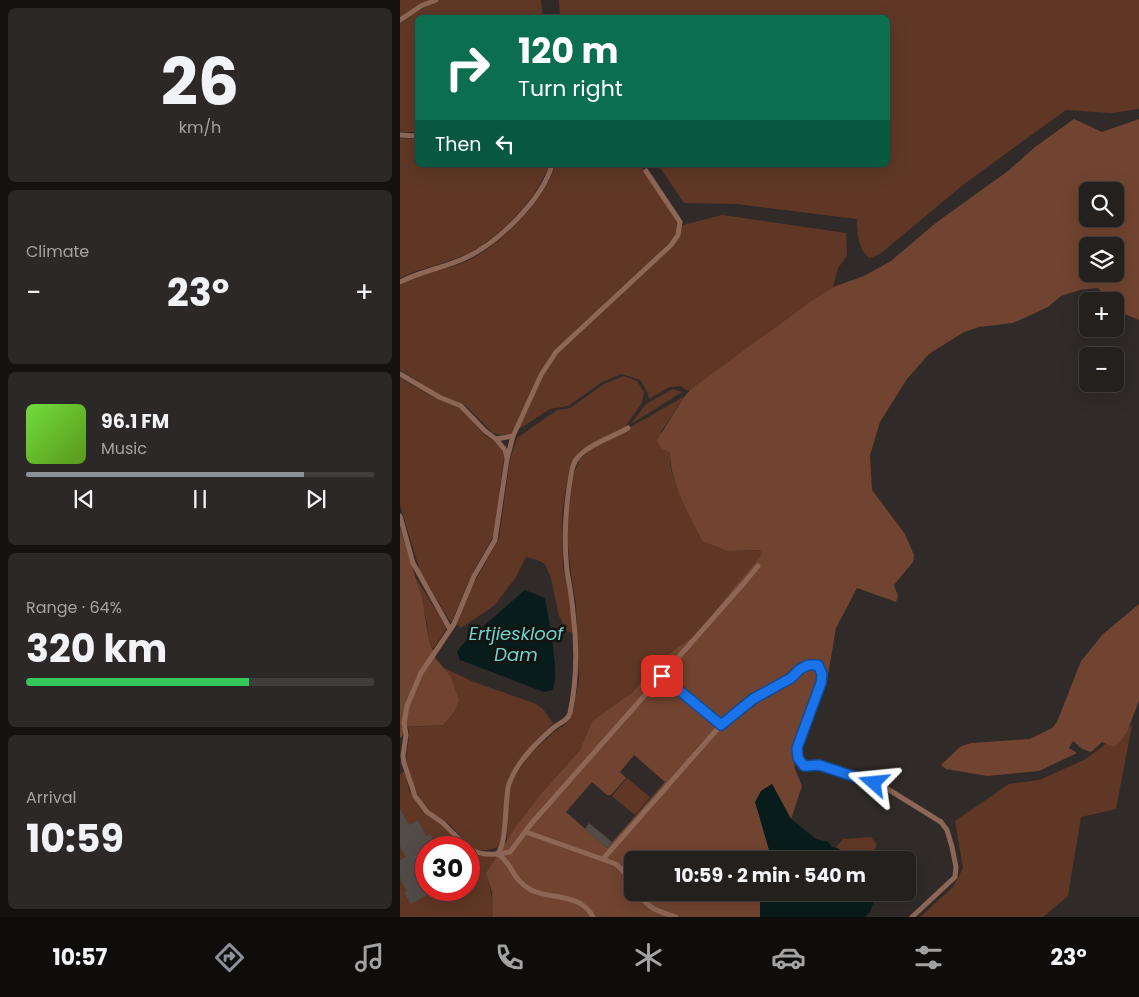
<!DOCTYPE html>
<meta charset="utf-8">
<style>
:root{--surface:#24201e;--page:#2c2827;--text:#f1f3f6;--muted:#a3a3a4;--line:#413e3c;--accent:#8c9099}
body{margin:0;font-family:Poppins,sans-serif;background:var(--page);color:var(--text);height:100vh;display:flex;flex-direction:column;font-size:19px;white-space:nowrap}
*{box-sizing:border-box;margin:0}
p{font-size:16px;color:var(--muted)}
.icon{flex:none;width:28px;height:28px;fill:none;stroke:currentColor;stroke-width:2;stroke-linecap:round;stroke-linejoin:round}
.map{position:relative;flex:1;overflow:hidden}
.panel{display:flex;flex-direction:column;gap:8px;padding:8px;background:#141210;width:400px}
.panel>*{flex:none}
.top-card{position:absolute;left:15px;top:15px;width:475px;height:152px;border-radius:8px;box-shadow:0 5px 20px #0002,0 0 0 1px var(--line);background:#0b6e4f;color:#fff;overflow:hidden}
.fabs{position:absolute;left:679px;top:182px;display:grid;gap:10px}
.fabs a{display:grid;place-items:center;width:45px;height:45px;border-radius:8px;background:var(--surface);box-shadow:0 5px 20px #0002,0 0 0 1px var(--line);font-size:25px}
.speed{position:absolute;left:15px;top:836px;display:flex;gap:10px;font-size:25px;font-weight:700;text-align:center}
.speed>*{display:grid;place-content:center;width:65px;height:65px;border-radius:50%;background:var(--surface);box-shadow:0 5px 20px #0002,0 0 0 1px var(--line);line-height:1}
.speed .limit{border:8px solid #d22;background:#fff;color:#111}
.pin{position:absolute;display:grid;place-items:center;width:42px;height:42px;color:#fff;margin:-21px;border-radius:10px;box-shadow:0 2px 8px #0006}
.me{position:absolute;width:55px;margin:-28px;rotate:288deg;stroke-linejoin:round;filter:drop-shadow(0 0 4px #0008)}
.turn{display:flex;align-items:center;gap:18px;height:105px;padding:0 20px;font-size:22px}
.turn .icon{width:65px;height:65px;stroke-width:2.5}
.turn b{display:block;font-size:35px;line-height:42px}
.then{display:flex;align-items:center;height:48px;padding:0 20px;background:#0003;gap:10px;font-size:19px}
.big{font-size:38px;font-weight:700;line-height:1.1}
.panel .widget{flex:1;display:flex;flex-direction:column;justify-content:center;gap:8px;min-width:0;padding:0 18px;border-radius:8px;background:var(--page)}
.panel .dial{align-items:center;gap:0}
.dial b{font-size:65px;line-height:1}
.song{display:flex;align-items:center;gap:15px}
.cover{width:60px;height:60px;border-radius:8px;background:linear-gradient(135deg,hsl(100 70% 55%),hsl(90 70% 35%))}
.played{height:5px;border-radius:2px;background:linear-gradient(90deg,var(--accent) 80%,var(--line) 80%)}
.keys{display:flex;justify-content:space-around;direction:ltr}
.heat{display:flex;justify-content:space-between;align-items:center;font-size:28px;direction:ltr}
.charge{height:8px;border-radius:4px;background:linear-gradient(90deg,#34c759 64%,var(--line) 0)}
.trip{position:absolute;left:224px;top:851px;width:292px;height:50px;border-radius:8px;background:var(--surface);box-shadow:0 5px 20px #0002,0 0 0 1px var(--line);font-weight:700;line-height:50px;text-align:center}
.tab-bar{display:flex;height:80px;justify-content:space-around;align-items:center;background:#0e0d0c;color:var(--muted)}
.tab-bar .icon{width:35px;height:35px}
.tab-bar .on{color:var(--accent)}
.tab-bar b{font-size:22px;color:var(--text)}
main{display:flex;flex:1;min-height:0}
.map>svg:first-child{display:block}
</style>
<main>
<section class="panel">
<div class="widget dial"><b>26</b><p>km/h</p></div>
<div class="widget"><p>Climate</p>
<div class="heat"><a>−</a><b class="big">23°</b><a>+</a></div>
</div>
<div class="widget">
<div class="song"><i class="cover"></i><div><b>96.1 FM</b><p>Music</p></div></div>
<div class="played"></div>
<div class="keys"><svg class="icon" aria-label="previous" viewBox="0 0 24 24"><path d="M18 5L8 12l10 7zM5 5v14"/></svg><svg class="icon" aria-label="pause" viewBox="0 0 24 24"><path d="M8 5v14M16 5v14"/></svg><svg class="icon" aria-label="next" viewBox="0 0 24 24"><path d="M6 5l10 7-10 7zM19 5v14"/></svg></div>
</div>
<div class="widget"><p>Range · 64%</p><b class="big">320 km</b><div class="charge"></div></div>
<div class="widget"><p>Arrival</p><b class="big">10:59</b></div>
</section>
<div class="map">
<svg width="739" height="917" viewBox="0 0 739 917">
<rect width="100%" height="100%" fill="#302a28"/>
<g fill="#603725">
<polygon points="0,0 29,0 0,17"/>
<polygon points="40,0 141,0 143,17 18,18 17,132 0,132 0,23 14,13"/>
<path d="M159,0H739V109L711,113L666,110L564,184L480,254L470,258C458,251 457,232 457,219L337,204L284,203L258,165H488V18L160,17Z"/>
<path d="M0,138L17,139L18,165H149C136,201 97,241 62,256C42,265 20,268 0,278Z"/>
<path d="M155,165H240L275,219C280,229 276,235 269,243L155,350L138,376L111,434L100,435L93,433L65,405L40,395L0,370V285C22,273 47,270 69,260C99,246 148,198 155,165Z"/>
<path d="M322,215L446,233L447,256L438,268L433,287C383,318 339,357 291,390H286L281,386L269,387L249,399L247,391L240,380L222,374L202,382L168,406L150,409L116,431L149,365L158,353L275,244L283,225Z"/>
<polygon points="224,376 237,381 244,392 242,403 225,427 180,451 172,462 168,476 162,513 163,566 171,608 173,633 167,631 159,616 151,578 145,564 140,561 126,557 116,577 95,605 61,628 57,624 69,592 99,538 110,460 117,438 157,410 170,408 204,384"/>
<polygon points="0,378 33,397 61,409 85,436 96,442 102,450 104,457 94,535 72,574 51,623 20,571 0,505"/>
<polygon points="273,389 282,392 231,424 246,404"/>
<polygon points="285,396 261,432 270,452 270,465 275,483 302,541 327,551 362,550 360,557 334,587 297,634 254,664 233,692 192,721 180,750 140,795 107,842 108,798 113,779 130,754 156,730 165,725 171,717 174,706 179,680 176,603 172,582 167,536 168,514 174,473 180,459 192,449"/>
<polygon points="16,578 47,628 33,649 29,640 27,623"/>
<path d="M44,668L74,682L136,704L143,709L153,723L134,742L108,778L101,840L99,847C66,859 66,836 45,821C43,820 40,819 38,818C22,808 11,783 7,765C5,752 11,740 8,727L43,725L50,675Z"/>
<polygon points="732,725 716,809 681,817 668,896 643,917 520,917 553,887 563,868 555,821 609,784 639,780 684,760"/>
<path d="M5,771L9,790L15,799L41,823L63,847L26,848V890H69V852L77,856H97C81,878 95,892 93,917H0V774Z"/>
<polygon points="227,778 250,797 235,815 212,796"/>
<polygon points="471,837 477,844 471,860 444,860 443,853 436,847 443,839"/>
</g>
<g fill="#704430" fill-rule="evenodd">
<path d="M674,119L702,132L739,119V320L722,313L715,306V301H710L698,288L680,290L661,296L648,307L613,323L579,327L564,332L529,354L507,379L480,422L470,455L472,490L505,534L514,555L513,562L494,585L498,596L496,602L457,588L436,628L427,681L420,683L393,754L395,769L402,786L391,819L372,784L356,802L372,860H232V892L360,893V917H93L92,892L86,873L113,831L140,795L180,750L192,721L233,692L254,664L297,634L334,587L360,557L361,550L327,551L302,541C289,513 270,484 270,452L261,448L257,440L285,396L290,390L411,301L433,287L464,276L491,261L537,222L608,171L635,147ZM688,191H715V219H688ZM688,246H715V274H688ZM234,755L265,782L207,848L166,812L192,782L207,795H211L226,778L220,772Z"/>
<polygon points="0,528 22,598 29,640 36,659 50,675 59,700 54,712 43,725 3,727 3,735 0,738"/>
<polygon points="739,604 739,701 727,732 719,743 714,747 702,742 691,752 682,749 673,741 669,748 677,753 639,771 587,776 546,769 541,765 561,746 572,743 630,739 652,728 657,722 681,661 703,634"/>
</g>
<g fill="#081d1b">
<path d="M125,590L145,598C148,617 161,676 152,690L144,692L60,660L57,652L62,645Z"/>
<polygon points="372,784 391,819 416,839 428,842 432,847 439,849 444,860 372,860 355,802 361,791"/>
<polygon points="360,893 360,892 477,893 470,912 465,917 360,917"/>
</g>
<g fill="#524c49">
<polygon points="0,809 9,825 18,820 26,836 30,834 37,848 26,848 26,890 43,890 46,897 38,901 33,892 11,904 4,892 7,891 0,878 0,860 6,857 0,846"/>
<polygon points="189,823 212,842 207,848 185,829"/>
</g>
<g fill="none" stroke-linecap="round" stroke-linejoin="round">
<g stroke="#8e6655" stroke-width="5">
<polyline points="0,20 21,6 36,0"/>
<polyline points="0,135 18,136"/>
<path d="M0,282C21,271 44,268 65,258C98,243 142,200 152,165"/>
<polyline points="0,374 39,397 61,406 85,431 96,439"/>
<polyline points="107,458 105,450 96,439 113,436"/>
<polyline points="0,516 13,563 50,629"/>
<polyline points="263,676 321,725"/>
<polyline points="126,832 216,864 227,875 232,884"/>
<polyline points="68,848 43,823 27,812 15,796 4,763 3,756 6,735 4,723 7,706 21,673 54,624 74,576 95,540 107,459 113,436 141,375 156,352 271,245 278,235 280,222 246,171"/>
<path d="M69,848C80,856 97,855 110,852L131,824L344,583L358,566"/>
<path d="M97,854C108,844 104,800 109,784C116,763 137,742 153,728C159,723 168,721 170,713C177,681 177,645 173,612C172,598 169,584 167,571C164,543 165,515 169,488C171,477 171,464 179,456C192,443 213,437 228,428"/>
<path d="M98,854C114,865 111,879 131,890C153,900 181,893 193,917"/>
<path d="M203,859L321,725L353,699L391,678L400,669L408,665H418L422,674L421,683L399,741C397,751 396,759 404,767L411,764L419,765L486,788L541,822L547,830L552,847L556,867L555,877L512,917"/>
<path d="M238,892C249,910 258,911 276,917"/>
</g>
</g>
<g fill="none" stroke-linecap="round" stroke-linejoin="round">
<g stroke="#114b97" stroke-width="12">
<polyline id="route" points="262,676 321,725 353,699 391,678 400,669 408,665 418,665 422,674 421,683 397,748 398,758 404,766 419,765 474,783"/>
</g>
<use href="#route" stroke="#1a73e8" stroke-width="9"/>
</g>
<g text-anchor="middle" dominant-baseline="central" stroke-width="5" stroke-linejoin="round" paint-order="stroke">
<g font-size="18" font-style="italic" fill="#6bd4cb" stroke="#161312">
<text x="116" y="633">Ertjieskloof<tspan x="116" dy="21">Dam</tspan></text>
</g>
</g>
</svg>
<div class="fabs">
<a><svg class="icon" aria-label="search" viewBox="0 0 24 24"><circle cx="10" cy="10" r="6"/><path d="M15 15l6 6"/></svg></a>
<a><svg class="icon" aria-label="layers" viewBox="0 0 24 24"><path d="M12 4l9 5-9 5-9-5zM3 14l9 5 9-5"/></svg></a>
<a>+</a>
<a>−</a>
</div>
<div class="speed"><div class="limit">30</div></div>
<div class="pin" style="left:262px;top:676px;background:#d93025"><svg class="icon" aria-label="arrive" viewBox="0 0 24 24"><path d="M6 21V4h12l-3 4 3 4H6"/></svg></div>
<svg class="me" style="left:474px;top:783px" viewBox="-20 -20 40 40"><path d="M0-17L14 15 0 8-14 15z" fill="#1a73e8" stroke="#fff" stroke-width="4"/></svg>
<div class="trip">10:59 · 2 min · 540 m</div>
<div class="top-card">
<div class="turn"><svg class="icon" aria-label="right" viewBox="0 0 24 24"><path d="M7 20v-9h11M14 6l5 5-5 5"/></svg><div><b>120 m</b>Turn right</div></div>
<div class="then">Then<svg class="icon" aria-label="left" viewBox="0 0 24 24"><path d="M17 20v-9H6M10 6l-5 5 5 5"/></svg></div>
</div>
</div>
</main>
<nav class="tab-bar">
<b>10:57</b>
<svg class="icon on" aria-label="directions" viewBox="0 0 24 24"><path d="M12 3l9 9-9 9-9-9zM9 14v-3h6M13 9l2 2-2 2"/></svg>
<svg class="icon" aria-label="music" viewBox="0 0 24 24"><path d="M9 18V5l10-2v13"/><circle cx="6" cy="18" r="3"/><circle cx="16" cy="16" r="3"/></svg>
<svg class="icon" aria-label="phone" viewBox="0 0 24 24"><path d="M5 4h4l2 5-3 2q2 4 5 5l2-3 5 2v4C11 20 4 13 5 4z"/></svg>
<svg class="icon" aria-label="climate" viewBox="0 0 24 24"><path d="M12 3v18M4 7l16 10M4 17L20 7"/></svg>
<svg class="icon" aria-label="car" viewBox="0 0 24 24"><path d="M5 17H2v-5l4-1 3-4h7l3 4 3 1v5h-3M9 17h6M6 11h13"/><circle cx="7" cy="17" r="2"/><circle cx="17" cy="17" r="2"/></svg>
<svg class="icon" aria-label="filters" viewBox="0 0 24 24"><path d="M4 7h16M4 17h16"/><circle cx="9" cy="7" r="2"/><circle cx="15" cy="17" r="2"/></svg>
<b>23°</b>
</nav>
